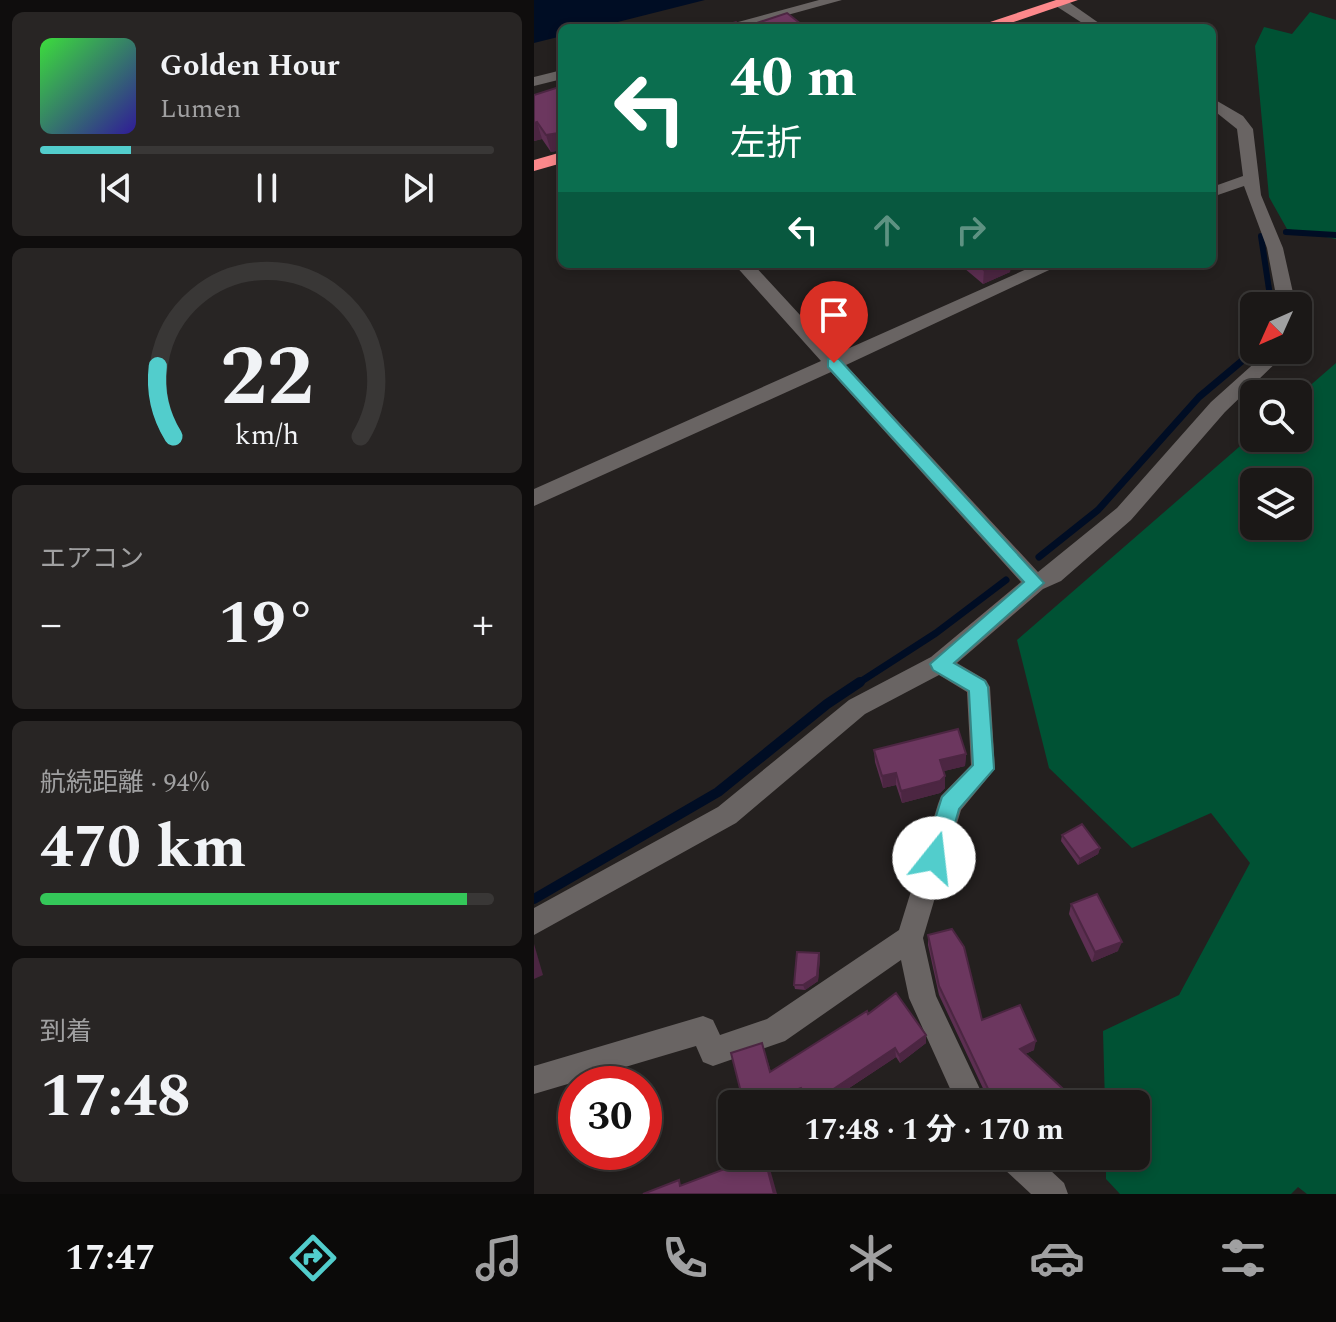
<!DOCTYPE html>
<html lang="ja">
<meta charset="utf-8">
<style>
:root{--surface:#1b1817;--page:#282524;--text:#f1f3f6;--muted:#a0a0a1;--line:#393736;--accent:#52cdcc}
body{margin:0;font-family:Spectral,"Noto Sans JP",serif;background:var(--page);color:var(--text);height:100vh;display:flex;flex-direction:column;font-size:30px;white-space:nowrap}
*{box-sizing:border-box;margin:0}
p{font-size:26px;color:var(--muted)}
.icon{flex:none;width:44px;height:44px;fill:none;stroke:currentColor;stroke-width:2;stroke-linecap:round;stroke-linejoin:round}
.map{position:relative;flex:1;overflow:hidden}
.side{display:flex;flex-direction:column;gap:12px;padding:12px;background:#0f0d0d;width:534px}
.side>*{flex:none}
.banner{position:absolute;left:24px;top:24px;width:658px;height:244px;border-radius:12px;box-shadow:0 4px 12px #0003,0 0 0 2px var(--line);background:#0b6e4f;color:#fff;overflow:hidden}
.needle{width:52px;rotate:225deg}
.fabs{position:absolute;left:706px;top:292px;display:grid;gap:16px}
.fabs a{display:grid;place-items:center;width:72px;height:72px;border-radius:12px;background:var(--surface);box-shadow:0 4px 12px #0003,0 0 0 2px var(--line);font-size:40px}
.speed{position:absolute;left:24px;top:1066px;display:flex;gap:16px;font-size:40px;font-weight:700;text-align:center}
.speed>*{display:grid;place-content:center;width:104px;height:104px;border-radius:50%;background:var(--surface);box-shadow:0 4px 12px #0003,0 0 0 2px var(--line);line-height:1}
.speed .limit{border:12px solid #d22;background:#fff;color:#111}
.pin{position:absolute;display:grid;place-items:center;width:68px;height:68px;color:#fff;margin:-82px -34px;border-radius:50% 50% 50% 0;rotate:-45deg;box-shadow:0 0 8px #0007}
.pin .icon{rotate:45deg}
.me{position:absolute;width:88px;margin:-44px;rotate:16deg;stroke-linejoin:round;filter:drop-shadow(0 0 6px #0008)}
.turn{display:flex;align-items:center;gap:28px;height:168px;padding:0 40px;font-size:36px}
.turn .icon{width:104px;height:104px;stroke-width:2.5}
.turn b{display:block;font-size:56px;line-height:68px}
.lanes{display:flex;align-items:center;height:76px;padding:0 40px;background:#0003;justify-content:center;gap:40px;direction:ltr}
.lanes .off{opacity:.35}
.big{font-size:60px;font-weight:700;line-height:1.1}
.side .tile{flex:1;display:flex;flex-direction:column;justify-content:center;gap:12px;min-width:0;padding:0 28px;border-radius:12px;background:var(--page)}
.side .dial{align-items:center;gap:0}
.dial svg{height:208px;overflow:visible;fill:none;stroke:var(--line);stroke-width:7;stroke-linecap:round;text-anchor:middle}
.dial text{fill:var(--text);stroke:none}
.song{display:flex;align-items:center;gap:24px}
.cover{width:96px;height:96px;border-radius:12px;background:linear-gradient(135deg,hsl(120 70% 55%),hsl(250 70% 35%))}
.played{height:8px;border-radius:4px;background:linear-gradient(90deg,var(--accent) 20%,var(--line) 20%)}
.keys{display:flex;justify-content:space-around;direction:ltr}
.heat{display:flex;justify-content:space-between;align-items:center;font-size:44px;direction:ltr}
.charge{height:12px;border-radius:6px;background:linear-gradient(90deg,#34c759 94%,var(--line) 0)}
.trip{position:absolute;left:184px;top:1090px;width:432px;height:80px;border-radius:12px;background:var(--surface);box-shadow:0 4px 12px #0003,0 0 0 2px var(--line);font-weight:700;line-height:80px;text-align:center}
.dock{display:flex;height:128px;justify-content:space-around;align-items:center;background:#0b0a09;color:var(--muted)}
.dock .icon{width:56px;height:56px}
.dock .active{color:var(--accent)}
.dock b{font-size:36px;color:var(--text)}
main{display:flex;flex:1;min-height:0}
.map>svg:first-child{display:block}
</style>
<main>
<section class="side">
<div class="tile">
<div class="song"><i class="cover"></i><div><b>Golden Hour</b><p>Lumen</p></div></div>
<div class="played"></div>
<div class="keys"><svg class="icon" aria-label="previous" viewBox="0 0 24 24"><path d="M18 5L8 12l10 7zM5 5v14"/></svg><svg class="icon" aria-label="pause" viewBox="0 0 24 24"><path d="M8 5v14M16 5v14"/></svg><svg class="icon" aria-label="next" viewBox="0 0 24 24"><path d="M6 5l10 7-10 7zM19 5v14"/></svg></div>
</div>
<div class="tile dial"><svg viewBox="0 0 100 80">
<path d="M14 69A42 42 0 1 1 86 69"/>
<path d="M14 69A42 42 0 0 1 8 42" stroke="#52cdcc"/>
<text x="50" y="56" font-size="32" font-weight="700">22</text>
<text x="50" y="72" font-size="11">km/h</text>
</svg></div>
<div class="tile"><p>エアコン</p>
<div class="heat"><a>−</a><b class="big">19°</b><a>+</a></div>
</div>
<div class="tile"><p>航続距離 · 94%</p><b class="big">470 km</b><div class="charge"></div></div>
<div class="tile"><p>到着</p><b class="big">17:48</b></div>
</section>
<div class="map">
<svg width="802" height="1194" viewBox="0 0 802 1194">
<rect width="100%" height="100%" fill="#24201f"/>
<g fill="#005234" fill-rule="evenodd">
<polygon points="776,12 802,20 802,239 753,229 735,197 721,46 730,27 758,34"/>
<path d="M802,363V1194H773L764,1187L757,1194H586L572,1179V1156H602V1104H571L569,1031L645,995L716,863L677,813L598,848L515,768L483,640L720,434V438H764V396ZM720,482H764V526H720Z"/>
</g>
<polygon fill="#000d24" points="0,0 171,0 60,28 28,28 28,36 0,43"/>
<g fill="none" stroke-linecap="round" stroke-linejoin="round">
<g stroke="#000d24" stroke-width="6">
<polyline points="752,232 802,235"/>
<polyline points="727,236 736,296"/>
</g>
<g stroke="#000d24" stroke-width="7">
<polyline points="736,294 738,306"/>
<polyline points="505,557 564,510 665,397 721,350"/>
<polyline points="323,684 402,633 472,580"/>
</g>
<polyline stroke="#000d24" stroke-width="10" points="0,899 184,792 293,704 326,682"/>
<g fill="#696463" fill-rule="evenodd">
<polygon points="285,0 308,0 206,28 182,28"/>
<polygon points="522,0 532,0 572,28 556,28 522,6"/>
<polygon points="28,70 28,79 0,86 0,77"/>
<polygon points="678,98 709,116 719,129 727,195 749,248 762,306 744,306 733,248 710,186 678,197 678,187 709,176 703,129 678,109"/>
<polygon points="200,264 219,264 302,354 504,264 528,264 312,365 504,572 583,508 677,402 735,350 755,350 691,412 597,520 527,581 509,589 423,663 452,680 456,687 461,769 427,810 389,938 402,996 453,1104 423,1104 375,998 367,960 251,1041 179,1066 169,1062 162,1046 0,1094 0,1066 169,1016 179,1020 186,1035 233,1019 365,930 404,804 407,796 437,765 433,692 405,675 331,714 202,823 0,935 0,908 184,807 315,700 397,657 487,582 297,372 0,506 0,489 287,361"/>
<polygon points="464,1156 501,1156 530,1183 534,1194 497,1194 468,1167"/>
</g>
<g fill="#fc888b" fill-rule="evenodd">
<polygon points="522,0 544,0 462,28 438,28"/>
<polygon points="28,152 28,163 0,171 0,160"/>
</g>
</g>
<g fill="#5d2f52">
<polygon points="28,86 28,184 23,168 27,166 22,151 17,152 8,139 0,141 0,95"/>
<polygon points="431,264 477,264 476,272 449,284 430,268"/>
<polygon points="340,750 432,754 431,766 410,771 411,776 411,788 406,793 368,803 362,785 349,788 341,762"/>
<polygon points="528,835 566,848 564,854 544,865 527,841"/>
<polygon points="537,904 584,951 558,962 535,914"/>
<polygon points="394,935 448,1020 500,1050 491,1054 541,1100 540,1104 453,1104 454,1099 405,995 394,945"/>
<polygon points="285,953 286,958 284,981 271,990 261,989 260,985"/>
<polygon points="334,1014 392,1043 366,1063 362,1057 291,1104 274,1104 270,1095 210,1104 228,1043 237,1072"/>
<polygon points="505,1156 535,1156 522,1172"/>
</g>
<g fill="#4c2642">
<polygon points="3,122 8,139 0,141 0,123"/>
<polygon points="25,133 28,150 17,152 12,135"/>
<polygon points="463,264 477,264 476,272 449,284 450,270"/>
<polygon points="432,754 431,766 406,772 406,760"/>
<polygon points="362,773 362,785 349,788 348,776"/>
<polygon points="411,776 411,788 406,793 368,803 367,791"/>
<polygon points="566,848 564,854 544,865 546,859"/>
<polygon points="588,942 584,951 558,962 561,952"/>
<polygon points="0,944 9,975 0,979"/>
<polygon points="285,953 286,958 284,981 271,990 269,985"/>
<polygon points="392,1035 392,1043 366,1063 365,1055"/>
<polygon points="502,1041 500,1050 484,1057 486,1049"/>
<polygon points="361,1048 362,1057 291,1104 277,1104"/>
<polygon points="267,1088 270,1095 247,1104 224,1104"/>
<polygon points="231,1156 234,1162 243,1194 240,1194"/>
<polygon points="532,1156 535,1156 522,1172 525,1165"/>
</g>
<g fill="#6c375f" stroke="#4c2642" stroke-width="2">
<polygon points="253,13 272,28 181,28 202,22 208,28"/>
<polygon points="28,86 28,158 22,149 26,146 25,133 12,135 3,122 0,123 0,95"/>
<polygon points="443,264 463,264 450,270"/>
<polygon points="424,729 432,754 406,760 411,776 406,781 367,791 362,773 348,776 340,750"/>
<polygon points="548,824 566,848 546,859 528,835"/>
<polygon points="563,894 588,942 561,952 537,904"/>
<polygon points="418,929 430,947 448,1020 486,1005 502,1041 486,1049 541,1100 539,1104 455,1104 453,1099 457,1095 405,986 394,935"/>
<polygon points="263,952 285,953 283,976 269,985 260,985"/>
<polygon points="362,993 392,1035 365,1055 361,1048 277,1104 276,1104 267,1088 224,1104 210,1104 197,1053 228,1043 236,1072 333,1011 334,1014"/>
<polygon points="225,1156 230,1156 240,1194 109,1194 145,1180 146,1186"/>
<polygon points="515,1156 532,1156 525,1165"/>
</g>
<polygon fill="#52cdcc" stroke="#358585" stroke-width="2" points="300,358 305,359 510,583 420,663 451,681 454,687 460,769 425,809 411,858 408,865 400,868 392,865 389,858 408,797 439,765 435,691 399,670 396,664 490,582 294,367 294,359"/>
</svg>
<div class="fabs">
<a><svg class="needle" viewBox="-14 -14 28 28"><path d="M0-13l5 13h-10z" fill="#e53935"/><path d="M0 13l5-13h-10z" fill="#a0a0a1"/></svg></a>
<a><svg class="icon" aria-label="search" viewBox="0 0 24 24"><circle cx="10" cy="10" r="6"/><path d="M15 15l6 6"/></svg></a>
<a><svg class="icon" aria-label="layers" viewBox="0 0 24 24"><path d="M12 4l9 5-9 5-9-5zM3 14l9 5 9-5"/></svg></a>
</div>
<div class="speed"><div class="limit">30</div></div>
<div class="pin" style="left:300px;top:363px;background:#d93025"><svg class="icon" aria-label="arrive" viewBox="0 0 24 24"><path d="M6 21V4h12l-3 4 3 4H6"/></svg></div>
<svg class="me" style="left:400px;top:858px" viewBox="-20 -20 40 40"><circle r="19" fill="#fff"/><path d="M0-13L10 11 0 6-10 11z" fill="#52cdcc"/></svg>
<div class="trip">17:48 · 1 分 · 170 m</div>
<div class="banner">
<div class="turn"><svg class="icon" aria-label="left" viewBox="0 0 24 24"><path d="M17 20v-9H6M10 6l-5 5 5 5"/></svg><div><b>40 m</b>左折</div></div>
<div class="lanes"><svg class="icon" aria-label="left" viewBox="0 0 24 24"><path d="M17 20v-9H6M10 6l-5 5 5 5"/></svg><svg class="icon off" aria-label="ahead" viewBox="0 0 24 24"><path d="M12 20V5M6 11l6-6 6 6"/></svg><svg class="icon off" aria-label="right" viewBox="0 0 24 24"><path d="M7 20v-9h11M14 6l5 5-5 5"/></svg></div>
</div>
</div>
</main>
<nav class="dock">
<b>17:47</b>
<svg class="icon active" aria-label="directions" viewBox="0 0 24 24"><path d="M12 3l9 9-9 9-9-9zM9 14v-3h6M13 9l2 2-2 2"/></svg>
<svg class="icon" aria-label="music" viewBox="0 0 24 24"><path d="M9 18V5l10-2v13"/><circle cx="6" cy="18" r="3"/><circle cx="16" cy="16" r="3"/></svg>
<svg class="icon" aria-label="phone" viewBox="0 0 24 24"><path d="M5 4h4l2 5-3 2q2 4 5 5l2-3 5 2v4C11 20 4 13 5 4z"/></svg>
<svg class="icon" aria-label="climate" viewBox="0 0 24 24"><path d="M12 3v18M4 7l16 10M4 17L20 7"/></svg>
<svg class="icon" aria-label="car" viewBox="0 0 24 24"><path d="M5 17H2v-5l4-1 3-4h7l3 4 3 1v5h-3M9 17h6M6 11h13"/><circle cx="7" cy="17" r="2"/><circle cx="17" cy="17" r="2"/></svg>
<svg class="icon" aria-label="filters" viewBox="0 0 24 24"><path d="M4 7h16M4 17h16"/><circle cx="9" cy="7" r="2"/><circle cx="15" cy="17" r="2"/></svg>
</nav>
